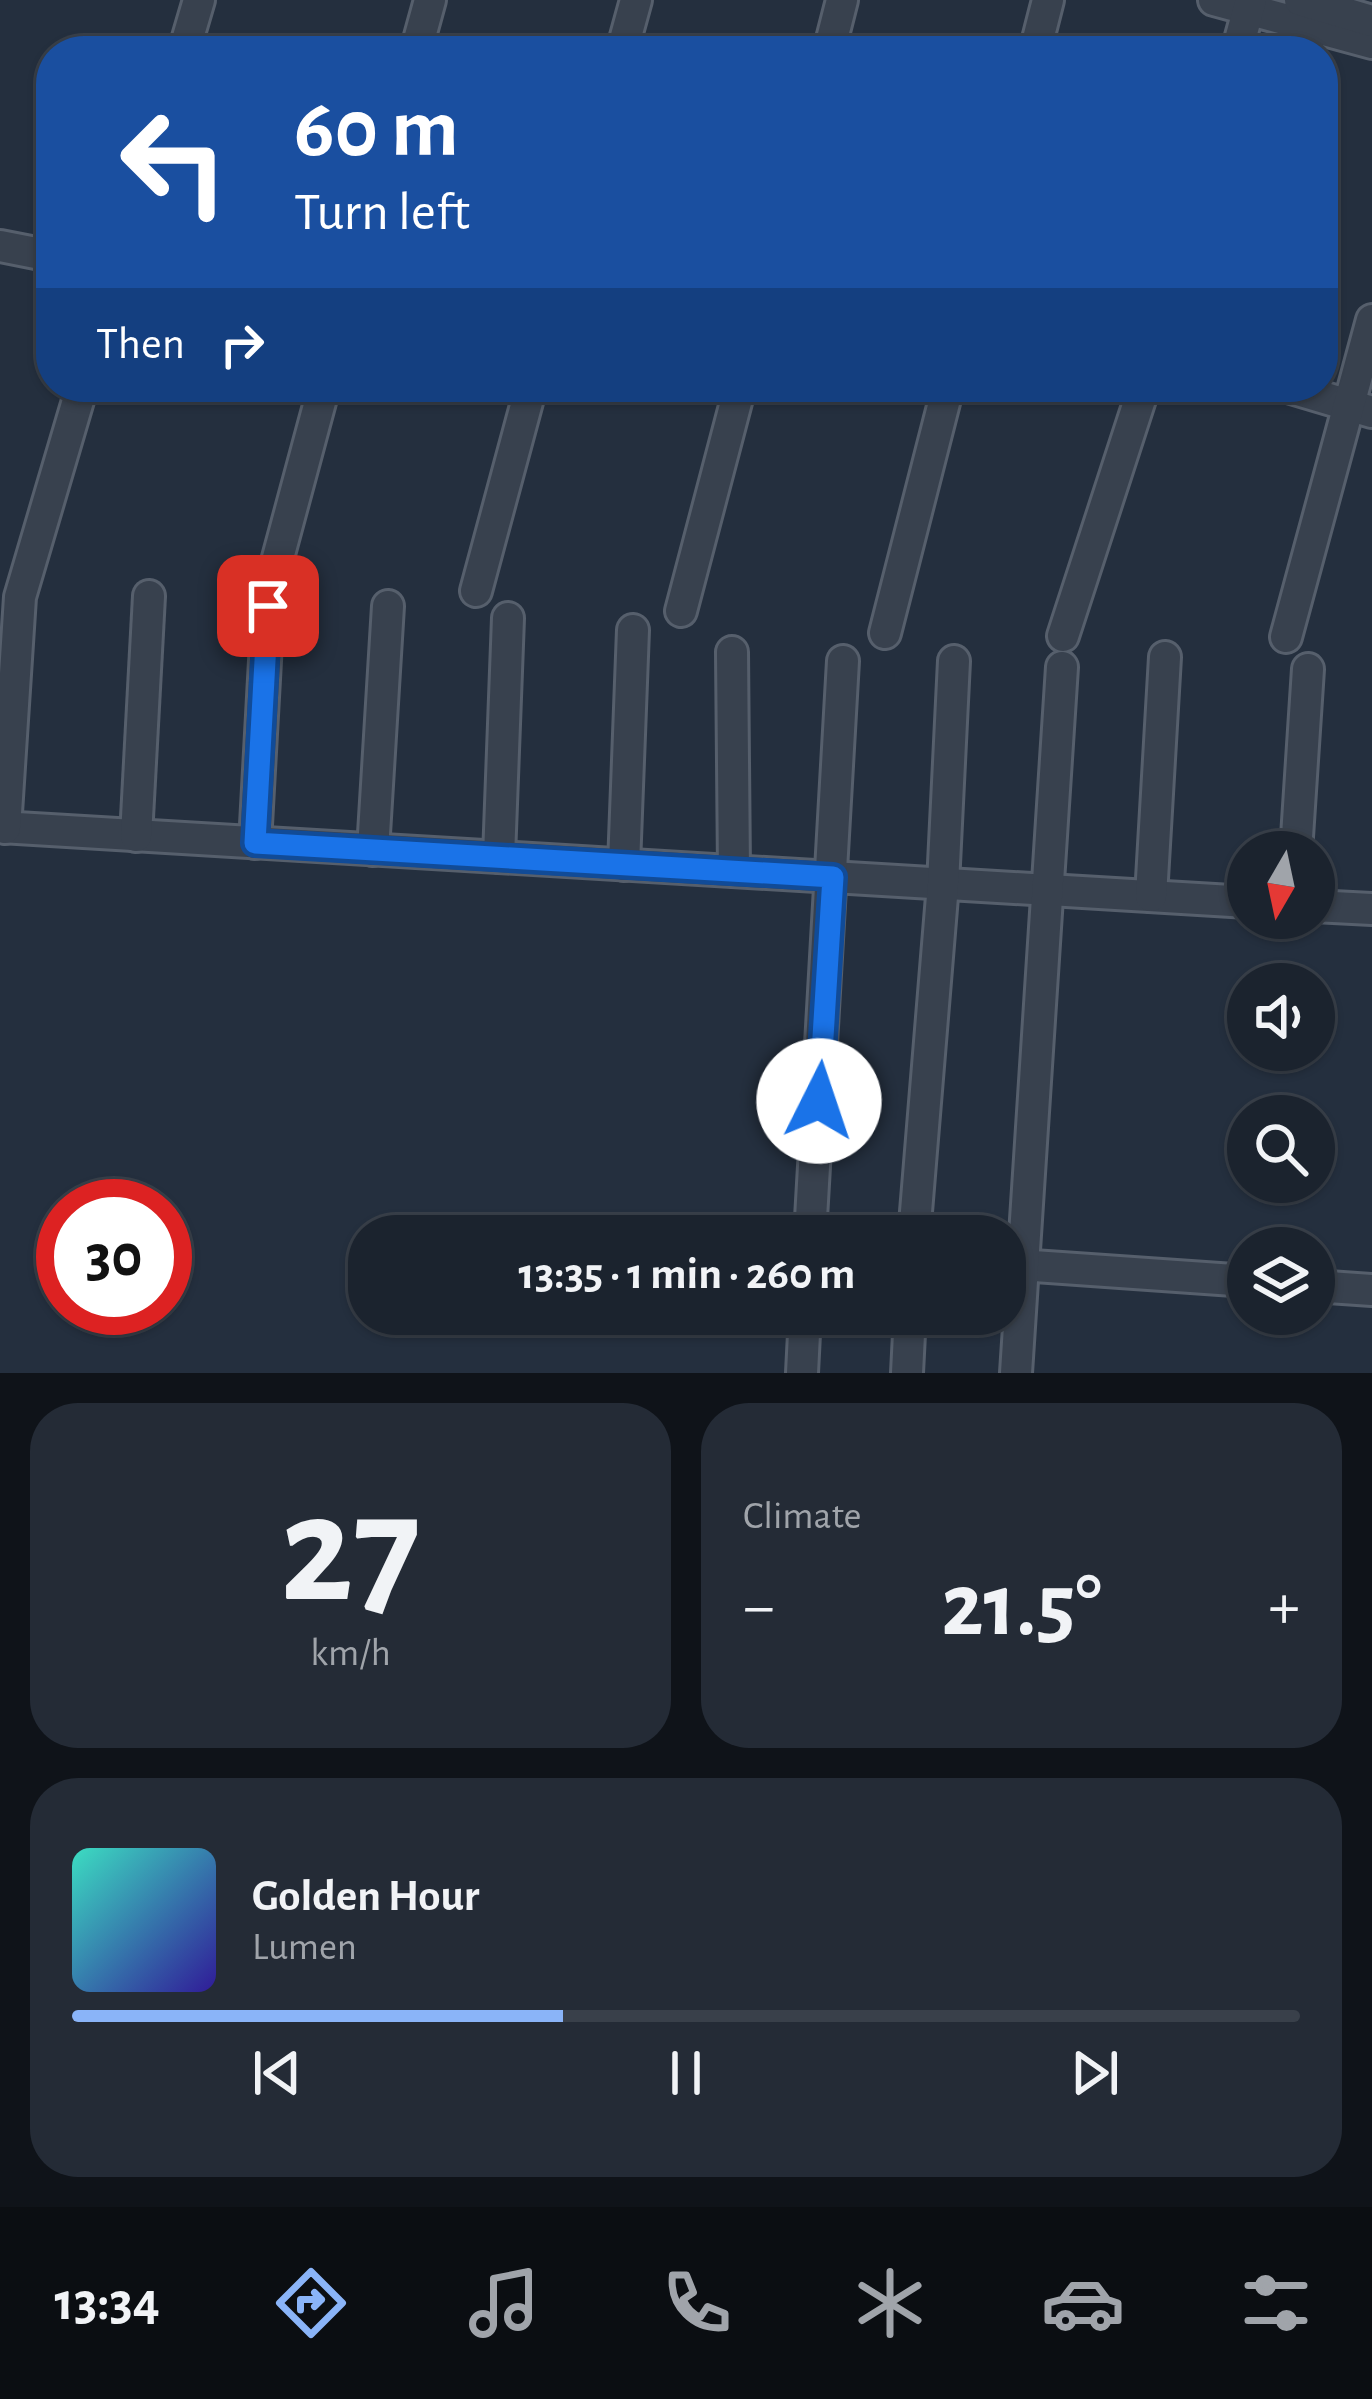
<!DOCTYPE html>
<meta charset="utf-8">
<style>
:root{--surface:#1b232e;--page:#242b36;--text:#f1f3f6;--muted:#a0a4aa;--line:#39404a;--accent:#8ab4f8}
body{margin:0;font-family:"Alegreya Sans",sans-serif;background:var(--page);color:var(--text);height:100vh;display:flex;flex-direction:column;font-size:45px;white-space:nowrap}
*{box-sizing:border-box;margin:0}
p{font-size:39px;color:var(--muted)}
.icon{flex:none;width:66px;height:66px;fill:none;stroke:currentColor;stroke-width:2;stroke-linecap:round;stroke-linejoin:round}
.map{position:relative;height:1373px;overflow:hidden}
.panel{display:flex;flex-direction:column;gap:30px;padding:30px;background:#0f1319;flex:1}
.panel>*{flex:none}
.banner{position:absolute;left:36px;top:36px;width:1302px;height:366px;border-radius:48px;box-shadow:0 3px 9px #0004,0 0 0 3px var(--line);background:#1a4fa0;color:#fff;overflow:hidden}
.needle{width:78px;rotate:189deg}
.tools{position:absolute;left:1227px;top:831px;display:grid;gap:24px}
.tools a{display:grid;place-items:center;width:108px;height:108px;border-radius:50%;background:var(--surface);box-shadow:0 3px 9px #0004,0 0 0 3px var(--line);font-size:60px}
.speed{position:absolute;left:36px;top:1179px;display:flex;gap:24px;font-size:60px;font-weight:700;text-align:center}
.speed>*{display:grid;place-content:center;width:156px;height:156px;border-radius:50%;background:var(--surface);box-shadow:0 3px 9px #0004,0 0 0 3px var(--line);line-height:1}
.speed .limit{border:18px solid #d22;background:#fff;color:#111}
.pin{position:absolute;display:grid;place-items:center;width:102px;height:102px;color:#fff;margin:-51px;border-radius:24px;box-shadow:0 6px 18px #0006}
.me{position:absolute;width:132px;margin:-66px;rotate:4deg;stroke-linejoin:round;filter:drop-shadow(0 0 9px #0008)}
.turn{display:flex;align-items:center;gap:42px;height:252px;padding:0 60px;font-size:54px}
.turn .icon{width:156px;height:156px;stroke-width:2.5}
.turn b{display:block;font-size:84px;line-height:102px}
.then{display:flex;align-items:center;height:114px;padding:0 60px;background:#0003;gap:24px;font-size:45px}
.big{font-size:90px;font-weight:600;line-height:1.1}
.panel .tile{flex:1;display:flex;flex-direction:column;justify-content:center;gap:18px;min-width:0;padding:0 42px;border-radius:48px;background:var(--page)}
.panel .dial{align-items:center;gap:0}
.dial b{font-size:156px;line-height:1}
.song{display:flex;align-items:center;gap:36px}
.cover{width:144px;height:144px;border-radius:18px;background:linear-gradient(135deg,hsl(170 70% 55%),hsl(250 70% 35%))}
.played{height:12px;border-radius:6px;background:linear-gradient(90deg,var(--accent) 40%,var(--line) 40%)}
.keys{display:flex;justify-content:space-around;direction:ltr}
.heat{display:flex;justify-content:space-between;align-items:center;font-size:66px;direction:ltr}
.panel .tiles{flex:1;display:grid;gap:30px;grid-template-columns:1fr 1fr}
.tile:last-child{grid-column:span 2}
.trip{position:absolute;left:348px;top:1215px;width:678px;height:120px;border-radius:48px;background:var(--surface);box-shadow:0 3px 9px #0004,0 0 0 3px var(--line);font-weight:600;line-height:120px;text-align:center}
.tab-bar{display:flex;height:192px;justify-content:space-around;align-items:center;background:#0b0e12;color:var(--muted)}
.tab-bar .icon{width:84px;height:84px}
.tab-bar .active{color:var(--accent)}
.tab-bar b{font-size:54px;color:var(--text)}
.map>svg:first-child{display:block}
</style>
<div class="map">
<svg width="1372" height="1373" viewBox="0 0 1372 1373">
<rect width="100%" height="100%" fill="#242f3e"/>
<g fill="none" stroke-linecap="round" stroke-linejoin="round">
<g stroke="#565f6c" stroke-width="36">
<g id="street">
<polyline points="1214,0 1372,43"/>
<polyline points="1300,0 1372,21"/>
<polyline points="184,51 199,0"/>
<polyline points="416,51 430,0"/>
<polyline points="622,51 636,0"/>
<polyline points="829,51 842,0"/>
<polyline points="1035,51 1048,0"/>
<polyline points="1237,51 1251,0"/>
<polyline points="0,246 51,256"/>
<polyline points="1288,387 1372,412"/>
<polyline points="275,569 324,387"/>
<polyline points="476,591 531,387"/>
<polyline points="681,611 740,387"/>
<polyline points="885,633 948,387"/>
<polyline points="1063,636 1144,387"/>
<polyline points="1286,637 1372,320"/>
<polyline points="732,652 734,871"/>
<polyline points="0,827 1248,902"/>
<polyline points="5,828 20,597 82,387"/>
<polyline points="136,836 149,596"/>
<polyline points="255,843 268,606"/>
<polyline points="373,850 388,606"/>
<polyline points="1296,852 1308,669"/>
<polyline points="499,857 508,618"/>
<polyline points="624,865 633,630"/>
<polyline points="1151,896 1165,657"/>
<polyline points="1314,906 1372,909"/>
<polyline points="810,1236 843,661"/>
<polyline points="914,1236 943,884 954,661"/>
<polyline points="1005,1264 1248,1281"/>
<polyline points="1314,1286 1372,1290"/>
<polyline points="802,1373 805,1314"/>
<polyline points="907,1373 910,1314"/>
<polyline points="1016,1373 1062,667"/>
</g>
</g>
<use href="#street" stroke="#38414e" stroke-width="30"/>
</g>
<g fill="none" stroke-linecap="round" stroke-linejoin="round">
<g stroke="#114b97" stroke-width="30">
<polyline id="route" points="268,606 255,843 833,877 819,1101"/>
</g>
<use href="#route" stroke="#1a73e8" stroke-width="21"/>
</g>
</svg>
<div class="tools">
<a><svg class="needle" viewBox="-14 -14 28 28"><path d="M0-13l5 13h-10z" fill="#e53935"/><path d="M0 13l5-13h-10z" fill="#a0a4aa"/></svg></a>
<a><svg class="icon" aria-label="sound" viewBox="0 0 24 24"><path d="M4 9h4l5-4v14l-5-4H4zM17 9q2 3 0 6"/></svg></a>
<a><svg class="icon" aria-label="search" viewBox="0 0 24 24"><circle cx="10" cy="10" r="6"/><path d="M15 15l6 6"/></svg></a>
<a><svg class="icon" aria-label="layers" viewBox="0 0 24 24"><path d="M12 4l9 5-9 5-9-5zM3 14l9 5 9-5"/></svg></a>
</div>
<div class="speed"><div class="limit">30</div></div>
<div class="pin" style="left:268px;top:606px;background:#d93025"><svg class="icon" aria-label="arrive" viewBox="0 0 24 24"><path d="M6 21V4h12l-3 4 3 4H6"/></svg></div>
<svg class="me" style="left:819px;top:1101px" viewBox="-20 -20 40 40"><circle r="19" fill="#fff"/><path d="M0-13L10 11 0 6-10 11z" fill="#1a73e8"/></svg>
<div class="trip">13:35 · 1 min · 260 m</div>
<div class="banner">
<div class="turn"><svg class="icon" aria-label="left" viewBox="0 0 24 24"><path d="M17 20v-9H6M10 6l-5 5 5 5"/></svg><div><b>60 m</b>Turn left</div></div>
<div class="then">Then<svg class="icon" aria-label="right" viewBox="0 0 24 24"><path d="M7 20v-9h11M14 6l5 5-5 5"/></svg></div>
</div>
</div>
<section class="panel">
<div class="tiles">
<div class="tile dial"><b>27</b><p>km/h</p></div>
<div class="tile"><p>Climate</p>
<div class="heat"><a>−</a><b class="big">21.5°</b><a>+</a></div>
</div>
<div class="tile">
<div class="song"><i class="cover"></i><div><b>Golden Hour</b><p>Lumen</p></div></div>
<div class="played"></div>
<div class="keys"><svg class="icon" aria-label="previous" viewBox="0 0 24 24"><path d="M18 5L8 12l10 7zM5 5v14"/></svg><svg class="icon" aria-label="pause" viewBox="0 0 24 24"><path d="M8 5v14M16 5v14"/></svg><svg class="icon" aria-label="next" viewBox="0 0 24 24"><path d="M6 5l10 7-10 7zM19 5v14"/></svg></div>
</div>
</div>
</section>
<nav class="tab-bar">
<b>13:34</b>
<svg class="icon active" aria-label="directions" viewBox="0 0 24 24"><path d="M12 3l9 9-9 9-9-9zM9 14v-3h6M13 9l2 2-2 2"/></svg>
<svg class="icon" aria-label="music" viewBox="0 0 24 24"><path d="M9 18V5l10-2v13"/><circle cx="6" cy="18" r="3"/><circle cx="16" cy="16" r="3"/></svg>
<svg class="icon" aria-label="phone" viewBox="0 0 24 24"><path d="M5 4h4l2 5-3 2q2 4 5 5l2-3 5 2v4C11 20 4 13 5 4z"/></svg>
<svg class="icon" aria-label="climate" viewBox="0 0 24 24"><path d="M12 3v18M4 7l16 10M4 17L20 7"/></svg>
<svg class="icon" aria-label="car" viewBox="0 0 24 24"><path d="M5 17H2v-5l4-1 3-4h7l3 4 3 1v5h-3M9 17h6M6 11h13"/><circle cx="7" cy="17" r="2"/><circle cx="17" cy="17" r="2"/></svg>
<svg class="icon" aria-label="filters" viewBox="0 0 24 24"><path d="M4 7h16M4 17h16"/><circle cx="9" cy="7" r="2"/><circle cx="15" cy="17" r="2"/></svg>
</nav>
